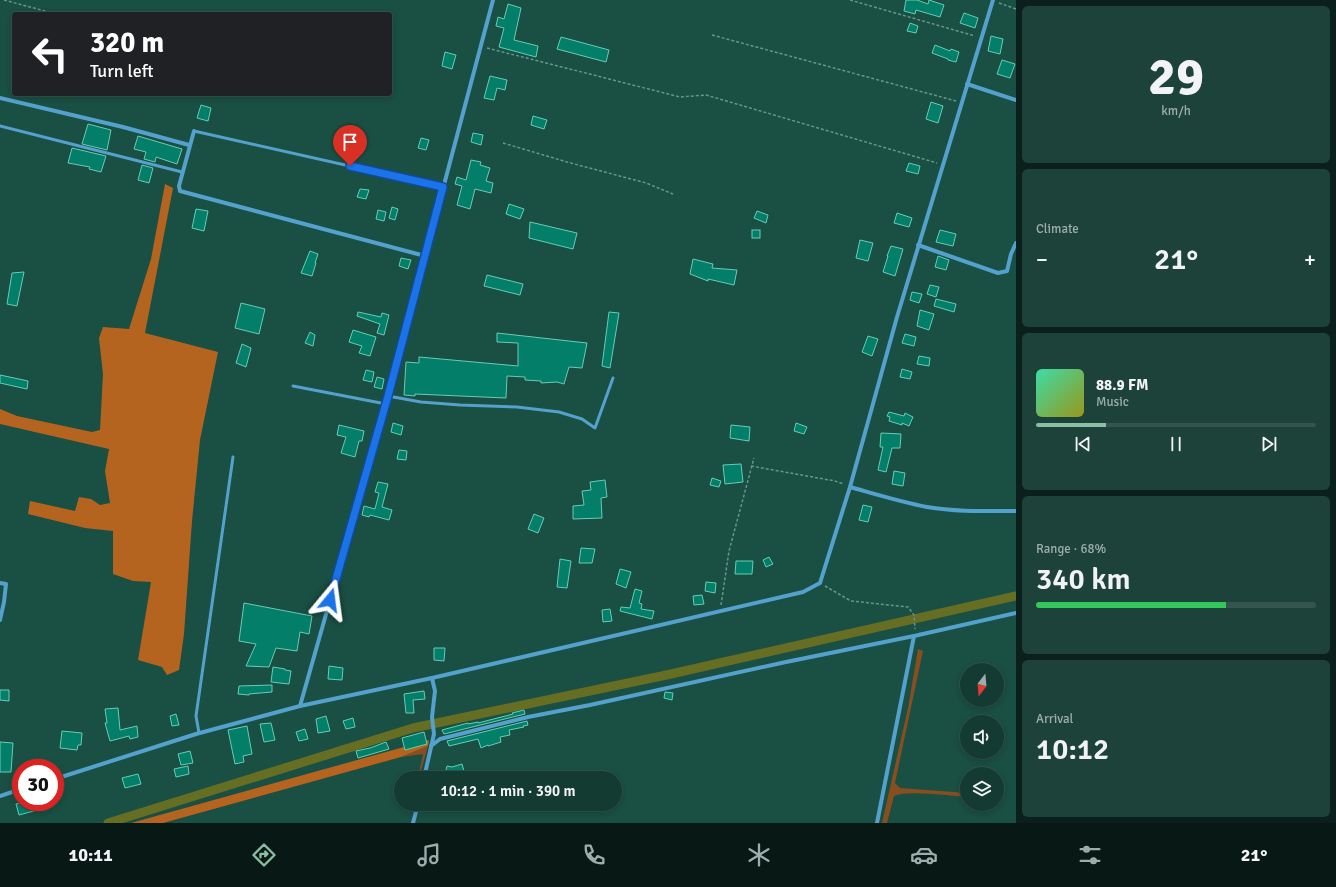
<!DOCTYPE html>
<meta charset="utf-8">
<style>
:root{--surface:#143b32;--page:#1d423a;--text:#f1f3f6;--muted:#9dadac;--line:#33554d;--accent:#8abfa5}
body{margin:0;font-family:Signika,sans-serif;background:var(--page);color:var(--text);height:100vh;display:flex;flex-direction:column;font-size:15px;white-space:nowrap}
*{box-sizing:border-box;margin:0}
p{font-size:13px;color:var(--muted)}
.icon{flex:none;width:22px;height:22px;fill:none;stroke:currentColor;stroke-width:2;stroke-linecap:round;stroke-linejoin:round}
.map{position:relative;flex:1;overflow:hidden}
.details{display:flex;flex-direction:column;gap:6px;padding:6px;background:#0b201c;width:320px}
.details>*{flex:none}
.banner{position:absolute;left:12px;top:12px;width:380px;height:84px;border-radius:4px;box-shadow:0 2px 6px #0003,0 0 0 1px var(--line);background:#202124;color:#fff;overflow:hidden}
.needle{width:26px;rotate:196deg}
.tools{position:absolute;left:960px;top:663px;display:grid;gap:8px}
.tools a{display:grid;place-items:center;width:44px;height:44px;border-radius:50%;background:var(--surface);box-shadow:0 2px 6px #0003,0 0 0 1px var(--line);font-size:20px}
.speed{position:absolute;left:12px;top:759px;display:flex;gap:8px;font-size:20px;font-weight:700;text-align:center}
.speed>*{display:grid;place-content:center;width:52px;height:52px;border-radius:50%;background:var(--surface);box-shadow:0 2px 6px #0003,0 0 0 1px var(--line);line-height:1}
.speed .limit{border:6px solid #d22;background:#fff;color:#111}
.pin{position:absolute;display:grid;place-items:center;width:34px;height:34px;color:#fff;margin:-41px -17px;border-radius:50% 50% 50% 0;rotate:-45deg;box-shadow:0 0 4px #0007}
.pin .icon{rotate:45deg}
.me{position:absolute;width:44px;margin:-22px;rotate:16deg;stroke-linejoin:round;filter:drop-shadow(0 0 3px #0008)}
.turn{display:flex;align-items:center;gap:14px;height:84px;padding:0 12px;font-size:18px}
.turn .icon{width:52px;height:52px;stroke-width:2.5}
.turn b{display:block;font-size:28px;line-height:34px}
.big{font-size:30px;font-weight:600;line-height:1.1}
.details .widget{flex:1;display:flex;flex-direction:column;justify-content:center;gap:6px;min-width:0;padding:0 14px;border-radius:6px;background:var(--page)}
.details .dial{align-items:center;gap:0}
.dial b{font-size:52px;line-height:1}
.song{display:flex;align-items:center;gap:12px}
.cover{width:48px;height:48px;border-radius:6px;background:linear-gradient(135deg,hsl(160 70% 55%),hsl(60 70% 35%))}
.played{height:4px;border-radius:2px;background:linear-gradient(90deg,var(--accent) 25%,var(--line) 25%)}
.keys{display:flex;justify-content:space-around;direction:ltr}
.heat{display:flex;justify-content:space-between;align-items:center;font-size:22px;direction:ltr}
.charge{height:6px;border-radius:3px;background:linear-gradient(90deg,#34c759 68%,var(--line) 0)}
.trip{position:absolute;left:394px;top:771px;width:228px;height:40px;border-radius:20px;background:var(--surface);box-shadow:0 2px 6px #0003,0 0 0 1px var(--line);font-weight:600;line-height:40px;text-align:center}
.tabs{display:flex;height:64px;justify-content:space-around;align-items:center;background:#081814;color:var(--muted)}
.tabs .icon{width:28px;height:28px}
.tabs .current{color:var(--accent)}
.tabs b{font-size:18px;color:var(--text)}
main{display:flex;flex:1;min-height:0}
.map>svg:first-child{display:block}
</style>
<main>
<div class="map">
<svg width="1016" height="823" viewBox="0 0 1016 823">
<rect width="100%" height="100%" fill="#1a4f43"/>
<g fill="#894e20">
<path d="M918,649L923,651L895,783L900,788L967,793V797C950,796 908,790 894,796L887,823H882L908,708Z"/>
<polygon points="428,746 419,778 418,778 423,754 401,757"/>
</g>
<g fill="#b5641f">
<polygon points="165,184 173,188 145,333 218,352 200,440 192,521 184,634 179,670 167,675 162,667 138,660 151,582 133,581 113,574 113,531 85,528 28,514 30,501 75,511 79,497 91,499 100,505 110,503 105,471 109,449 0,424 0,409 17,416 92,432 100,430 103,374 99,338 103,327 129,329 151,259"/>
<polygon points="429,740 428,746 401,757 163,823 131,823"/>
</g>
<g fill="none" stroke-linecap="round" stroke-linejoin="round">
<polyline stroke="#666e24" stroke-width="9" points="108,823 413,728 671,674 1016,596"/>
</g>
<g fill="#027e69" stroke="#6accb4">
<polygon points="906,0 917,0 928,4 929,0 944,5 940,17 916,10 915,14 904,11"/>
<polygon points="508,4 521,8 514,40 538,46 536,57 499,47 504,28 496,26 498,17 504,19"/>
<polygon points="964,13 978,18 975,28 960,23"/>
<polygon points="910,23 918,26 916,33 907,31"/>
<polygon points="991,36 1003,39 1000,54 988,51"/>
<polygon points="561,37 609,50 606,62 557,49"/>
<polygon points="935,45 950,51 951,49 959,52 956,62 948,60 948,59 932,53"/>
<polygon points="445,52 456,55 452,69 442,66"/>
<polygon points="1002,60 1015,64 1010,78 997,74"/>
<polygon points="490,76 507,80 505,90 497,88 494,100 484,98"/>
<polygon points="931,102 943,106 938,123 926,119"/>
<polygon points="201,105 211,108 208,121 197,118"/>
<polygon points="533,116 547,120 544,129 531,125"/>
<polygon points="88,124 111,130 107,150 82,144"/>
<polygon points="473,133 483,135 481,145 471,142"/>
<polygon points="138,136 182,149 177,164 156,157 155,162 144,159 146,152 134,149"/>
<polygon points="421,138 429,140 426,150 418,148"/>
<polygon points="72,148 106,156 101,172 89,169 90,167 68,163"/>
<polygon points="471,160 481,162 480,165 490,168 486,181 493,183 491,193 475,189 470,209 457,205 462,186 455,184 457,177 466,180"/>
<polygon points="909,163 920,166 918,174 906,171"/>
<polygon points="142,165 153,168 149,183 138,180"/>
<polygon points="360,189 369,190 366,199 357,197"/>
<polygon points="509,204 524,209 520,219 506,214"/>
<polygon points="392,207 398,209 395,220 389,218"/>
<polygon points="196,209 208,211 204,231 192,228"/>
<polygon points="378,210 386,212 384,221 376,219"/>
<polygon points="757,211 768,215 766,223 754,218"/>
<polygon points="897,213 912,218 909,227 894,223"/>
<polygon points="530,222 577,233 573,249 529,238"/>
<rect x="752" y="230" width="8" height="8"/>
<polygon points="940,230 956,234 953,246 936,242"/>
<polygon points="860,240 873,243 868,261 856,258"/>
<polygon points="891,246 903,249 895,276 883,272 888,256 887,256"/>
<polygon points="310,251 318,254 315,263 316,263 312,276 301,273"/>
<polygon points="938,256 949,260 946,270 935,267"/>
<polygon points="401,258 411,260 408,269 399,266"/>
<polygon points="693,259 713,264 712,268 737,270 734,285 708,279 708,281 690,274"/>
<polygon points="24,272 17,306 7,304 12,273"/>
<polygon points="487,275 523,284 520,295 484,286"/>
<polygon points="930,285 939,287 936,297 927,294"/>
<polygon points="912,292 922,294 919,303 910,300"/>
<polygon points="936,299 956,304 954,312 934,306"/>
<polygon points="241,303 265,309 259,334 235,328"/>
<polygon points="920,310 934,314 929,330 917,326"/>
<polygon points="358,312 381,317 382,313 389,315 384,335 377,333 380,324 357,316"/>
<polygon points="609,312 619,313 610,368 602,366"/>
<polygon points="353,330 376,337 370,356 359,353 362,346 349,342"/>
<polygon points="310,332 315,335 313,346 305,343"/>
<polygon points="497,333 587,343 582,368 569,367 564,384 557,382 541,383 541,381 525,380 525,377 507,376 506,398 415,394 415,396 404,395 406,362 419,363 419,357 518,366 518,343 497,342"/>
<polygon points="905,334 916,337 914,346 902,343"/>
<polygon points="868,336 878,339 872,356 862,352"/>
<polygon points="242,344 251,348 246,367 236,363"/>
<polygon points="919,356 930,358 929,366 917,364"/>
<polygon points="902,369 912,372 910,379 900,377"/>
<polygon points="366,370 374,372 372,382 363,380"/>
<polygon points="0,375 28,381 27,389 0,383"/>
<polygon points="377,377 384,379 382,389 374,387"/>
<polygon points="889,412 904,416 905,413 913,417 909,426 902,423 902,425 889,421 890,417 887,416"/>
<polygon points="393,423 403,426 401,435 391,432"/>
<polygon points="796,423 807,427 804,434 794,431"/>
<polygon points="339,425 364,431 362,441 359,441 355,457 341,453 346,437 337,435"/>
<polygon points="731,425 750,427 749,441 730,438"/>
<polygon points="881,433 901,434 900,448 892,448 886,472 878,470 883,447 880,447"/>
<polygon points="399,450 407,451 406,460 397,459"/>
<polygon points="741,464 743,482 725,484 723,465"/>
<polygon points="894,471 905,473 903,486 892,484"/>
<polygon points="712,478 721,481 719,487 710,485"/>
<polygon points="605,480 607,497 601,498 602,518 573,519 573,506 584,505 582,491 591,490 590,482"/>
<polygon points="378,482 388,484 382,507 392,510 389,520 370,515 369,517 362,515 364,506 375,509 379,493 375,492"/>
<polygon points="863,505 872,507 868,522 859,520"/>
<polygon points="534,514 544,518 538,533 528,529"/>
<polygon points="581,548 595,549 592,563 579,563"/>
<polygon points="769,557 773,564 766,567 763,560"/>
<polygon points="560,559 571,561 567,588 557,587"/>
<polygon points="736,561 753,561 752,574 735,574"/>
<polygon points="620,569 631,572 626,588 616,584"/>
<polygon points="706,582 716,583 715,593 705,591"/>
<polygon points="635,589 642,591 639,603 642,604 641,609 654,611 652,619 620,611 621,607 630,608"/>
<polygon points="702,595 704,604 694,605 693,596"/>
<polygon points="244,603 312,616 309,634 300,632 297,651 276,648 269,667 246,666 256,644 239,641"/>
<polygon points="610,609 612,621 603,622 602,610"/>
<polygon points="434,648 445,648 444,661 434,660"/>
<polygon points="329,666 343,668 342,680 328,679"/>
<polygon points="273,667 285,669 285,670 291,671 289,684 271,682"/>
<polygon points="272,685 272,692 249,694 249,695 238,694 239,686"/>
<polygon points="0,690 9,690 9,701 0,700"/>
<polygon points="424,691 425,699 413,700 414,713 406,713 404,694"/>
<polygon points="665,692 673,693 672,700 664,698"/>
<polygon points="118,708 120,730 137,726 138,737 130,739 129,736 110,741 105,723 107,723 105,709"/>
<polygon points="524,710 525,714 444,734 442,730 468,723 468,724 478,722 478,723 513,714 512,713"/>
<polygon points="176,714 179,725 172,726 170,716"/>
<polygon points="326,716 330,731 318,733 316,719"/>
<polygon points="353,718 355,727 346,729 343,721"/>
<polygon points="527,721 528,725 523,726 524,727 509,730 510,735 500,737 501,742 488,746 488,745 481,748 478,739 449,746 447,741"/>
<polygon points="271,723 275,740 264,742 260,724"/>
<polygon points="247,726 252,754 243,756 244,762 235,764 228,730"/>
<polygon points="305,729 308,739 299,741 296,732"/>
<polygon points="62,731 82,733 81,745 78,745 77,750 60,748"/>
<polygon points="424,732 427,744 405,750 402,738"/>
<polygon points="0,742 13,743 11,772 0,772"/>
<polygon points="386,742 389,749 358,758 356,751 370,748"/>
<polygon points="190,751 193,763 181,765 178,754"/>
<polygon points="462,764 465,775 458,778 457,775 445,774 447,766 452,767"/>
<polygon points="188,766 189,774 176,777 174,769"/>
<polygon points="138,774 141,784 125,788 122,778"/>
<polygon points="24,802 44,802 45,808 19,815 16,804"/>
</g>
<g fill="none" stroke-linecap="round" stroke-linejoin="round">
<g stroke="#65968a" stroke-width="1.5" stroke-dasharray="3 2" stroke-linecap="butt">
<polyline points="4,0 56,14"/>
<polyline points="850,0 975,36"/>
<polyline points="999,3 1016,9"/>
<polyline points="712,35 956,101"/>
<polyline points="487,48 680,97 706,95 937,163"/>
<polyline points="503,143 567,162 646,183 673,194"/>
<polyline points="751,466 835,481 844,484"/>
<polyline points="825,586 851,601 908,607 914,615 915,629"/>
<polyline points="721,605 729,551 754,458"/>
</g>
<g stroke="#53a1cc" stroke-width="3">
<polyline points="0,126 182,172"/>
<polyline points="194,131 443,187"/>
<polyline points="293,386 386,404"/>
<polyline points="388,396 421,402 460,405 517,407 559,412 582,419 595,428 613,378"/>
<polyline points="199,733 196,716 233,457"/>
</g>
<g stroke="#53a1cc" stroke-width="4">
<polyline points="967,84 1016,100"/>
<polyline points="0,98 123,127 189,145"/>
<polyline points="194,131 179,186 180,191 425,256"/>
<polyline points="918,245 998,273 1007,271 1011,254 1016,243"/>
<path d="M850,487C875,494 901,502 927,507C956,512 987,511 1016,511"/>
<polyline points="0,583 6,584 4,602 0,620"/>
<polyline points="300,706 388,396 493,0"/>
<polyline points="431,746 440,739 528,717 590,705 786,662 914,636"/>
<polyline points="424,778 434,734 432,717 435,691 432,678"/>
<polyline points="55,779 196,734 300,706 432,678 803,592 820,583 850,487 897,317 993,0"/>
<polyline points="0,796 21,789"/>
<polyline points="413,823 418,804"/>
<polyline points="877,823 914,636 1016,613"/>
</g>
</g>
<g fill="none" stroke-linecap="round" stroke-linejoin="round">
<g stroke="#114b97" stroke-width="10">
<polyline id="route" points="330,600 388,396 443,187 350,166"/>
</g>
<use href="#route" stroke="#1a73e8" stroke-width="7"/>
</g>
</svg>
<div class="tools">
<a><svg class="needle" viewBox="-14 -14 28 28"><path d="M0-13l5 13h-10z" fill="#e53935"/><path d="M0 13l5-13h-10z" fill="#9dadac"/></svg></a>
<a><svg class="icon" aria-label="sound" viewBox="0 0 24 24"><path d="M4 9h4l5-4v14l-5-4H4zM17 9q2 3 0 6"/></svg></a>
<a><svg class="icon" aria-label="layers" viewBox="0 0 24 24"><path d="M12 4l9 5-9 5-9-5zM3 14l9 5 9-5"/></svg></a>
</div>
<div class="speed"><div class="limit">30</div></div>
<div class="pin" style="left:350px;top:166px;background:#d93025"><svg class="icon" aria-label="arrive" viewBox="0 0 24 24"><path d="M6 21V4h12l-3 4 3 4H6"/></svg></div>
<svg class="me" style="left:330px;top:600px" viewBox="-20 -20 40 40"><path d="M0-17L14 15 0 8-14 15z" fill="#1a73e8" stroke="#fff" stroke-width="4"/></svg>
<div class="trip">10:12 · 1 min · 390 m</div>
<div class="banner">
<div class="turn"><svg class="icon" aria-label="left" viewBox="0 0 24 24"><path d="M17 20v-9H6M10 6l-5 5 5 5"/></svg><div><b>320 m</b>Turn left</div></div>
</div>
</div>
<section class="details">
<div class="widget dial"><b>29</b><p>km/h</p></div>
<div class="widget"><p>Climate</p>
<div class="heat"><a>−</a><b class="big">21°</b><a>+</a></div>
</div>
<div class="widget">
<div class="song"><i class="cover"></i><div><b>88.9 FM</b><p>Music</p></div></div>
<div class="played"></div>
<div class="keys"><svg class="icon" aria-label="previous" viewBox="0 0 24 24"><path d="M18 5L8 12l10 7zM5 5v14"/></svg><svg class="icon" aria-label="pause" viewBox="0 0 24 24"><path d="M8 5v14M16 5v14"/></svg><svg class="icon" aria-label="next" viewBox="0 0 24 24"><path d="M6 5l10 7-10 7zM19 5v14"/></svg></div>
</div>
<div class="widget"><p>Range · 68%</p><b class="big">340 km</b><div class="charge"></div></div>
<div class="widget"><p>Arrival</p><b class="big">10:12</b></div>
</section>
</main>
<nav class="tabs">
<b>10:11</b>
<svg class="icon current" aria-label="directions" viewBox="0 0 24 24"><path d="M12 3l9 9-9 9-9-9zM9 14v-3h6M13 9l2 2-2 2"/></svg>
<svg class="icon" aria-label="music" viewBox="0 0 24 24"><path d="M9 18V5l10-2v13"/><circle cx="6" cy="18" r="3"/><circle cx="16" cy="16" r="3"/></svg>
<svg class="icon" aria-label="phone" viewBox="0 0 24 24"><path d="M5 4h4l2 5-3 2q2 4 5 5l2-3 5 2v4C11 20 4 13 5 4z"/></svg>
<svg class="icon" aria-label="climate" viewBox="0 0 24 24"><path d="M12 3v18M4 7l16 10M4 17L20 7"/></svg>
<svg class="icon" aria-label="car" viewBox="0 0 24 24"><path d="M5 17H2v-5l4-1 3-4h7l3 4 3 1v5h-3M9 17h6M6 11h13"/><circle cx="7" cy="17" r="2"/><circle cx="17" cy="17" r="2"/></svg>
<svg class="icon" aria-label="filters" viewBox="0 0 24 24"><path d="M4 7h16M4 17h16"/><circle cx="9" cy="7" r="2"/><circle cx="15" cy="17" r="2"/></svg>
<b>21°</b>
</nav>
